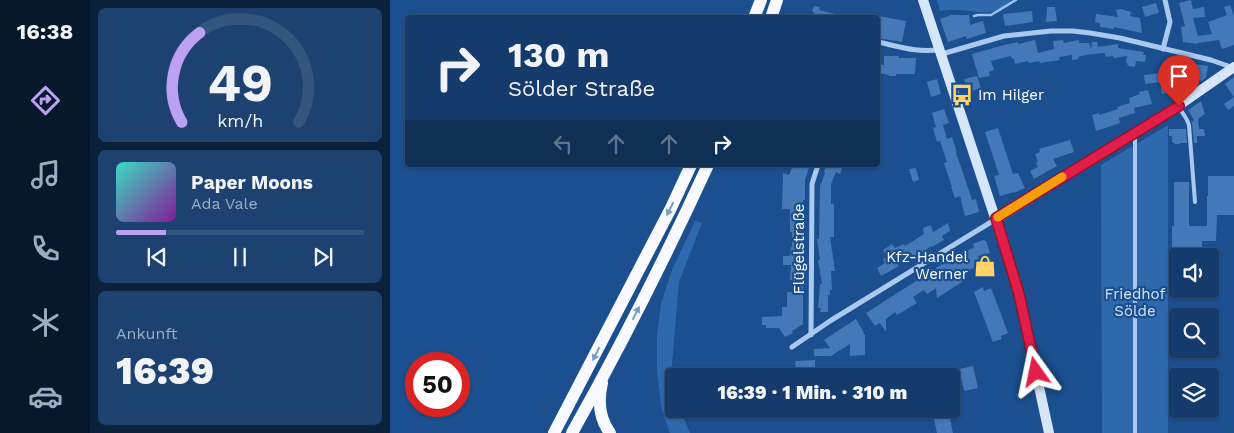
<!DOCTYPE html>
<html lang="de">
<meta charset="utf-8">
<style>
:root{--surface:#143b6b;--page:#1d4271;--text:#f1f3f6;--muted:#9dadc1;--line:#33557e;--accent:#bca0f2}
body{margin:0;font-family:"Work Sans",sans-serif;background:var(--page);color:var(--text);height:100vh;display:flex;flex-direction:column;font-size:19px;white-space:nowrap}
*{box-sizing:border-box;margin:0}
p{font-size:16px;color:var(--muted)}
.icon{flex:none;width:28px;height:28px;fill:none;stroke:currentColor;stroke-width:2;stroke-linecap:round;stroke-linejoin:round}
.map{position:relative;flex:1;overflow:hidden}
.details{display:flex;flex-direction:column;gap:8px;padding:8px;background:#0b203b;width:300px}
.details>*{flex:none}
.hud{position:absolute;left:15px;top:15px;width:475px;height:152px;border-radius:5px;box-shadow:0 1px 4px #0004,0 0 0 1px var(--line);background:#143b6b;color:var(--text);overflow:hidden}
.tools{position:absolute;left:779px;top:248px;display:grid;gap:10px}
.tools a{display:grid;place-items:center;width:50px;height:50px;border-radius:5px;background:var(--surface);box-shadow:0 1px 4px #0004,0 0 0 1px var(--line);font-size:25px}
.speed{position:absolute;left:15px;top:352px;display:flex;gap:10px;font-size:25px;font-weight:700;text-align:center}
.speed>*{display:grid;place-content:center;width:65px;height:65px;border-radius:50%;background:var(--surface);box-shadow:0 1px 4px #0004,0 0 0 1px var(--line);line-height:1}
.speed .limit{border:8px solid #d22;background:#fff;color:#111}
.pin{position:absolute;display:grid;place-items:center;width:42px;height:42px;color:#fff;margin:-51px -21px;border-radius:50% 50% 50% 0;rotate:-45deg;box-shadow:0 0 5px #0007}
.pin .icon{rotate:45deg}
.me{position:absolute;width:55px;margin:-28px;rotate:348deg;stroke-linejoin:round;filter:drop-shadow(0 0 4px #0008)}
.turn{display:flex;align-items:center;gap:18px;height:105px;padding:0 20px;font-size:22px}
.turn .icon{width:65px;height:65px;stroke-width:2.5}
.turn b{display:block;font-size:35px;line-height:42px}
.lanes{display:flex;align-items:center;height:48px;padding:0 20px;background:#0003;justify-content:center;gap:25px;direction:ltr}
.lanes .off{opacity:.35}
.big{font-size:38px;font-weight:800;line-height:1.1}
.details .tile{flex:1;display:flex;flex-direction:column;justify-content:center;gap:8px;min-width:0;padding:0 18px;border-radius:8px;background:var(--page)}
.details .dial{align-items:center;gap:0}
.dial svg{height:130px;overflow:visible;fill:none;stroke:var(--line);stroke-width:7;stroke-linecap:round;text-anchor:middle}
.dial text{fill:var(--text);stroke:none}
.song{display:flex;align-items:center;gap:15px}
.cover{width:60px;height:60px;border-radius:8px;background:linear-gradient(135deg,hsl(170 70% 55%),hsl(290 70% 35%))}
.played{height:5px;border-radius:2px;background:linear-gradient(90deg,var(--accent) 20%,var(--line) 20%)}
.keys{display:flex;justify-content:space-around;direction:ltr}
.trip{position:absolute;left:275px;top:368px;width:295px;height:50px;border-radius:5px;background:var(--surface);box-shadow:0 1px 4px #0004,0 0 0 1px var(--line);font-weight:800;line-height:50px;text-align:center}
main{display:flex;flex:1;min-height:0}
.tab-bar{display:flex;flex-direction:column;width:90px;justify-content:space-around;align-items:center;background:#08182b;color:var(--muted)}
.tab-bar .icon{width:35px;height:35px}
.tab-bar .on{color:var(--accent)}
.tab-bar b{font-size:22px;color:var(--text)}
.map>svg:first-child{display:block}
</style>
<main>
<nav class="tab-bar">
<b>16:38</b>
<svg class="icon on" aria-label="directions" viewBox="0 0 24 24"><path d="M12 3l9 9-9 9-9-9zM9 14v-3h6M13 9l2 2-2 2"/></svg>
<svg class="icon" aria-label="music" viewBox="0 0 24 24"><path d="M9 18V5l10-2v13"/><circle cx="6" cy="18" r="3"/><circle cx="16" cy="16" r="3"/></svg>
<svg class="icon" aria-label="phone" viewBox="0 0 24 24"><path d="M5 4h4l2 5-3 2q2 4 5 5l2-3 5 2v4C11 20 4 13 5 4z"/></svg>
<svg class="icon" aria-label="climate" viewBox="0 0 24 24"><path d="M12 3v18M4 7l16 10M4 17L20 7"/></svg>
<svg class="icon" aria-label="car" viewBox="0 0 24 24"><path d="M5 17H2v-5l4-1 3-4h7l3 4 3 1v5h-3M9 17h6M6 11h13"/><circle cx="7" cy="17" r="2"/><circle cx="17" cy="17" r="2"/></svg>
</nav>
<section class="details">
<div class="tile dial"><svg viewBox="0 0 100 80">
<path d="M14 69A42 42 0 1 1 86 69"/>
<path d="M14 69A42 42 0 0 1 25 14" stroke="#bca0f2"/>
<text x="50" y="56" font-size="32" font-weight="700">49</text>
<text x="50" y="72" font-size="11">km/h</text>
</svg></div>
<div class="tile">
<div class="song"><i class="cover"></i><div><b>Paper Moons</b><p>Ada Vale</p></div></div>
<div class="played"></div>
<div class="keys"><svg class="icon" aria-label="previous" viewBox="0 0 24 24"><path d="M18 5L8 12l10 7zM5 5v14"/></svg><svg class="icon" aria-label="pause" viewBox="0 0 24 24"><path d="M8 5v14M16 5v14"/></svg><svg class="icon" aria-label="next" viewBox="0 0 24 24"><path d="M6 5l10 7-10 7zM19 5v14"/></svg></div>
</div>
<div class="tile"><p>Ankunft</p><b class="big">16:39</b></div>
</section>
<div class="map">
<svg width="844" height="433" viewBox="0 0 844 433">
<rect width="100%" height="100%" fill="#1b4f8f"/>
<g fill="#2e69ad">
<path d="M547,0H628C621,4 611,11 603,12C585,14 568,7 550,11Z"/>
<polygon points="778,125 778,433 712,433 711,165"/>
<polygon points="305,221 312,223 289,282 280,388 284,395 284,409 290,409 300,433 280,433 272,411 267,371 267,335 271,304 282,270"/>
</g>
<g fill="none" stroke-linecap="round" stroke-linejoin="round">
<polyline stroke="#9cc4f0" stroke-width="2.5" points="584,16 588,15 601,15 626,0"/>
</g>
<g fill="#4478b7">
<polygon points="801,0 803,9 814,7 815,17 803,18 808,36 822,34 818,22 837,15 834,7 840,5 844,16 844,45 832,49 829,40 808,43 807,44 793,42 791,27 795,26 789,3"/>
<polygon points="766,3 769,13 755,17 752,7"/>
<polygon points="424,6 430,7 429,10 449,15 449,18 423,18 424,12 422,12"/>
<polygon points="657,7 665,7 667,21 656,22"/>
<polygon points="731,9 741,12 740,16 750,18 752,33 724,27 724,29 710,27 710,23 705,22 706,14 728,17 726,10"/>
<polygon points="642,11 643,22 615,26 613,14"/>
<polygon points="561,15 579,15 580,25 593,21 596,33 577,39 576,36 558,42 550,19"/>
<polygon points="488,16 516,21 512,42 488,38"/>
<polygon points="645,40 648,53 664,49 663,41 673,40 674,43 689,40 689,43 699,43 701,49 702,42 707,42 708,47 728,44 728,48 754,52 753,55 756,55 755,62 746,61 745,67 738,66 736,60 737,56 724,58 723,56 716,57 714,53 695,55 688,57 689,59 682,60 682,55 669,57 670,60 650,63 649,61 639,63 638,61 625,64 624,58 622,59 621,56 601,61 604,70 599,72 600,76 589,78 582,54 614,45 628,42 628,44"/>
<polygon points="494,56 509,56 509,58 526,58 525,74 506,74 506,76 499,76 499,75 488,73 488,64 494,65"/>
<polygon points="804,64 818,66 816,77 812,81 809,80 809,83 806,85 799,83 800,74 803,75"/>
<polygon points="779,72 779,73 782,73 786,92 772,94 770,82 755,84 754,75"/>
<polygon points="587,76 591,88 578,92 574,79"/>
<polygon points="844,77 844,106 838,110 834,104 844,97 835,84"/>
<polygon points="547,79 551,94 541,97 537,82"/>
<polygon points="758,90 762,104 744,108 745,113 729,118 730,123 706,131 702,115 709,113 709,115 728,109 727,107 740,103 739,98 750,94 749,92"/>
<polygon points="811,101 815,114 808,119 809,129 814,129 815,136 807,136 807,143 804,143 802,122 804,120 798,110"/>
<polygon points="554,109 559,123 553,125 557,139 562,137 567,153 566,153 576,182 582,200 586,199 589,212 575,216 570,196 565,198 561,187 562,187 554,163 557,162 550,141 547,142 543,128 546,127 542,113"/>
<polygon points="608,128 623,174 628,173 635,188 624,193 624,192 610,196 604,176 609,175 595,132"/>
<polygon points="779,129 796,129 797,143 790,143 790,144 785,144 782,142 782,136 779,136"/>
<polygon points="680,140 684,152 663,159 667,166 644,179 640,171 648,167 646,163 648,162 645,154 650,152 649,149"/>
<polygon points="403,165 420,165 415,180 415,200 413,200 412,218 412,239 414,239 415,252 414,280 413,280 413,324 402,331 403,333 395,337 389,328 376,328 376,325 372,325 372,317 392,316 392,307 397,307 397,292 403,292 402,280 400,280 401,265 393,265 393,256 400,256 401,247 402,247 402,232 400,232 400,209 392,209 393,173 399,175"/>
<polygon points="436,165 453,165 450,174 446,172 441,184 441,204 444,204 444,237 440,237 445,271 441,271 442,290 440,290 440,295 438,295 438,312 430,312 431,308 428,308 430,284 432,284 428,260 430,260 427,239 429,239 430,186 435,173 434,172"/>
<polygon points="526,168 529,180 523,182 519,169"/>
<polygon points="818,176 844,176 844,215 827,215 826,241 812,241 813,256 782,256 782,226 784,226 784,182 799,182 799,226 817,226 817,196 818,196"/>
<polygon points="558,223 560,231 552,236 554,240 542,247 542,246 524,257 520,252 505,260 509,266 491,276 487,268 495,263 493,259 497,257 493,250 502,244 505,248 514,244 515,246 534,234 533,228 541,225 543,232"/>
<polygon points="593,240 596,241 600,253 588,256 589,259 586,260 588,267 581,269 570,276 572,282 547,298 546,288 537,294 534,290 523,297 527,303 507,315 505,312 496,319 496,332 490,323 485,326 476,313 534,276 537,281 548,275 547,273 548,271 546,268 570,253 584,248 583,244"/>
<polygon points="593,287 594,291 601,288 618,333 611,336 612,339 603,342 584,292"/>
<polygon points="466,319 474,333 473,333 475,335 475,355 460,356 460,344 441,356 424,356 424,349 440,348 434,340"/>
<polygon points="425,360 425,370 413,370 413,374 406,373 405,361"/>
<polygon points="583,366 588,388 574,391 569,369"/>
<polygon points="542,409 558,409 563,433 547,433"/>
</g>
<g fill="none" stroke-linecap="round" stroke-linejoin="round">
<g stroke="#a9c9ee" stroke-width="4">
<polyline points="789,107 797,120 799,125 805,202"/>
<polyline points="745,135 745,433"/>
</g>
<g stroke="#a9c9ee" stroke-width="5">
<path d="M488,42C507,46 530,54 550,49"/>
<polyline points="773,49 780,22 775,0"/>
<polyline points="552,54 614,36 661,31 683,31 700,33 730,38 821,60 841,67"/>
<polyline points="421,335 422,184 428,165"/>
<polyline points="402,347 440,321 606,219"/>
</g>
<g stroke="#d6e6fa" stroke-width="10">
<polyline points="533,0 618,257 629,294 659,433"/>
<polyline points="606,219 788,106 844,67"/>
</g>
<g stroke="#f8faff" stroke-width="12">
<polyline points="364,18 371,0"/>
<polyline points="381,18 387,0"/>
<path d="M212,383C208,400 209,418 220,433"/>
<polyline points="164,433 281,208 301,165"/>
<path d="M182,433C231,346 276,256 318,165"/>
</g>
</g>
<defs><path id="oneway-solid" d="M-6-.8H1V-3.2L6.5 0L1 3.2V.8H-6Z" transform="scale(1.25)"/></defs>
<g fill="#7e9cc1">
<use href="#oneway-solid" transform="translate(280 209) rotate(116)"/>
<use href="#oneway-solid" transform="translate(246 313) rotate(-63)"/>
<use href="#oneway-solid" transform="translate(206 354) rotate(117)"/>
</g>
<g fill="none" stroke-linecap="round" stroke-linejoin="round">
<g stroke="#92132f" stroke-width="12">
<polyline id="route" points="646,372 629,294 606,218 789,106"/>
</g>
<use href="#route" stroke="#e11d48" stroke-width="9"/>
<polyline stroke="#f59e0b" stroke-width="9" points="608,217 672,177"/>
</g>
<defs>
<g id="bus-bare" transform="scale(1.725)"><path d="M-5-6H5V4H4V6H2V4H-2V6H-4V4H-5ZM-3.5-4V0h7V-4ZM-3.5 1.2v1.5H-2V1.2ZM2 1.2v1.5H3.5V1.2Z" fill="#ffd166" stroke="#1b4f8f" stroke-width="2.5" paint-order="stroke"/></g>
<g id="shop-bare" transform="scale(1.725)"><path d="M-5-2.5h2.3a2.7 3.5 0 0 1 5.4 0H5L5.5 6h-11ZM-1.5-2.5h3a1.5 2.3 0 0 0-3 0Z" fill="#ffd166" stroke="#1b4f8f" stroke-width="2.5" paint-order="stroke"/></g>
</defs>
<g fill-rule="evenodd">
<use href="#bus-bare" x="572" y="95"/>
<use href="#shop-bare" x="595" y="266"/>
</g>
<g text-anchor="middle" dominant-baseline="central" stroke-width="4.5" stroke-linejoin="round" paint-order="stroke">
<g font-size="15" fill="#fff" stroke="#1b4f8f" text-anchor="start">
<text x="588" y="95">Im Hilger</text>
<text x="578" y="257" text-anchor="end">Kfz-Handel<tspan x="578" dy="17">Werner</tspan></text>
</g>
<g font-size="15" fill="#fff" stroke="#1b4f8f">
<text transform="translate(409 249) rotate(-90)">Flügelstraße</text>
</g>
<g font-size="15" fill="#cfe3fa" stroke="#1b4f8f">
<text x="745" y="294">Friedhof<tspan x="745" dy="17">Sölde</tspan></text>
</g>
</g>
</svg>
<div class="tools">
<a><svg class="icon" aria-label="sound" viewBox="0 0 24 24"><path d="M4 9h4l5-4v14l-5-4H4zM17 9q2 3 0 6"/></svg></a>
<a><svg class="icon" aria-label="search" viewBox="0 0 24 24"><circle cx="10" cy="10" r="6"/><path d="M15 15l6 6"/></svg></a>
<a><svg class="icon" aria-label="layers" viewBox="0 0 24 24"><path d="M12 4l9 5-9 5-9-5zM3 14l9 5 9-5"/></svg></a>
</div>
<div class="speed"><div class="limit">50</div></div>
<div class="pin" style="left:789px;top:106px;background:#d93025"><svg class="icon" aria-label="arrive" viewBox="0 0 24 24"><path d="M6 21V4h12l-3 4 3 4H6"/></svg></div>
<svg class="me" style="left:646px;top:372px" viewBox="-20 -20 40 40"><path d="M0-17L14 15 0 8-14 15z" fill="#e11d48" stroke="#fff" stroke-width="4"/></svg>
<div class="trip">16:39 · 1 Min. · 310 m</div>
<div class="hud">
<div class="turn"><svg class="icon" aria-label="right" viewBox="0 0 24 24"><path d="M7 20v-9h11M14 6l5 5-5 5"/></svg><div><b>130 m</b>Sölder Straße</div></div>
<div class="lanes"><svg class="icon off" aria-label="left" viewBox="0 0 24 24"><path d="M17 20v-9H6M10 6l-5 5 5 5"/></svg><svg class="icon off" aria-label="ahead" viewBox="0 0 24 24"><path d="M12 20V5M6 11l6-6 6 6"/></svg><svg class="icon off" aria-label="ahead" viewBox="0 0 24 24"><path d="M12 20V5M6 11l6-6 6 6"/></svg><svg class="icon" aria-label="right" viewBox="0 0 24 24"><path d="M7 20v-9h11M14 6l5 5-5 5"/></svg></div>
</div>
</div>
</main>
